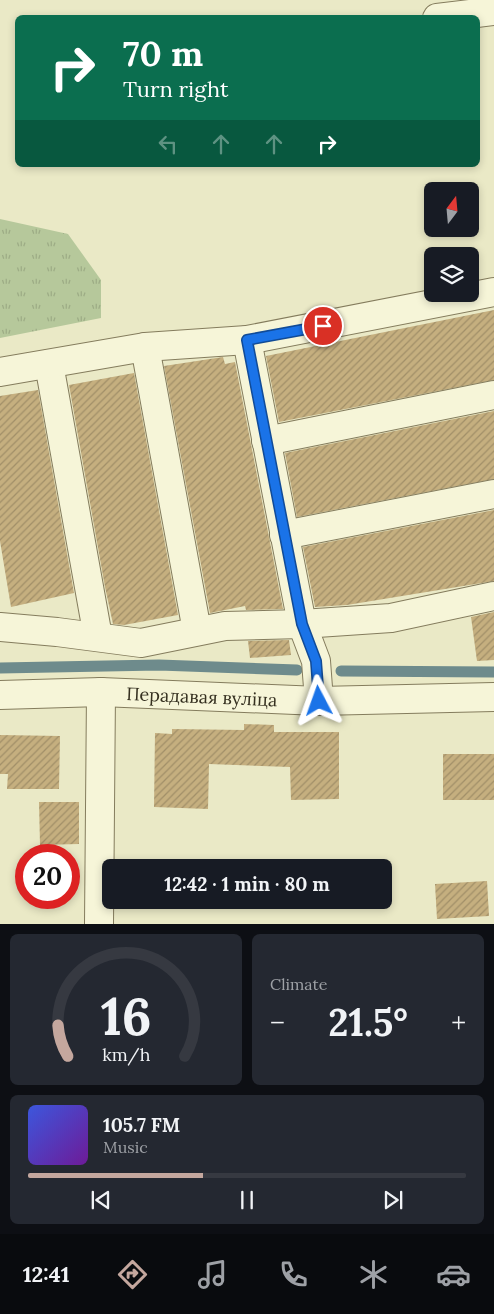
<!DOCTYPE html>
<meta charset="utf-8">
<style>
:root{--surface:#171b24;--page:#242831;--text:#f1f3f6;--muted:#9ea1a6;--line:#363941;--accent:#c4a79e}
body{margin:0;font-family:Lora,serif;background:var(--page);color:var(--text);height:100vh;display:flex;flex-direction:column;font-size:19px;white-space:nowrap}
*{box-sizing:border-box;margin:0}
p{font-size:16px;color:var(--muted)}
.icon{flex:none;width:28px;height:28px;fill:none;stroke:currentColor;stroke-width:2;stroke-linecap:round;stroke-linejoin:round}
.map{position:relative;height:924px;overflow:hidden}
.drawer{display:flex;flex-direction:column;gap:10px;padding:10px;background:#0d0f14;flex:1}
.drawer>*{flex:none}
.banner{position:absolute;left:15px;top:15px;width:465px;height:152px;border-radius:8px;box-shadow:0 2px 8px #0003;background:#0b6e4f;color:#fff;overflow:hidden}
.needle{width:32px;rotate:16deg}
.buttons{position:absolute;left:424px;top:182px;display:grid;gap:10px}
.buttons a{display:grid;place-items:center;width:55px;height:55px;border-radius:8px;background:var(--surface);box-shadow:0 2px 8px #0003;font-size:25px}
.speed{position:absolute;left:15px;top:844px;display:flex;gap:10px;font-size:25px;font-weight:700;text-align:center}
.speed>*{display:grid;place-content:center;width:65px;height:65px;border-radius:50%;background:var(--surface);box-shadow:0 2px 8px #0003;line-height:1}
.speed .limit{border:8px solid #d22;background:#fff;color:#111}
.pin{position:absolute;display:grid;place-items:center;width:42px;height:42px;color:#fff;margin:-21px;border:2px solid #fff;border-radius:50%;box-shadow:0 1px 5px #0007}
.me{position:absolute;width:55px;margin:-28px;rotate:356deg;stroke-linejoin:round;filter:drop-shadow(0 0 4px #0008)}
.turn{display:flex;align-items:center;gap:18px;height:105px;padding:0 25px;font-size:22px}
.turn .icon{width:65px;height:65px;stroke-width:2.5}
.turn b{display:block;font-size:35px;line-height:42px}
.lanes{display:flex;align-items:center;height:48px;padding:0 25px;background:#0003;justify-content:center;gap:25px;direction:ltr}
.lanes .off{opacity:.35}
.big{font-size:38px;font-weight:700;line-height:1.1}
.drawer .card{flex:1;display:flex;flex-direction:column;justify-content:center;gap:8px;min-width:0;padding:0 18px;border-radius:8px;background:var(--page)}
.drawer .dial{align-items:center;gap:0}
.dial svg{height:130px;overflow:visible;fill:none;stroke:var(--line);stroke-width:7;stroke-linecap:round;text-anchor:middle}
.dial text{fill:var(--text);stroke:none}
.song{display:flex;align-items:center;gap:15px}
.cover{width:60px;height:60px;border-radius:8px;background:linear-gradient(135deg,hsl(230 70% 55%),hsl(280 70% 35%))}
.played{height:5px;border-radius:2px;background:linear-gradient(90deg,var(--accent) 40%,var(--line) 40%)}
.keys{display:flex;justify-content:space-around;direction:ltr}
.heat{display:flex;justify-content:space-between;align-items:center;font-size:28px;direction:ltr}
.drawer .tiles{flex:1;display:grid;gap:10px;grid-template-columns:1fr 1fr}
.card:last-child{grid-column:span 2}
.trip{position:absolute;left:102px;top:859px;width:290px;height:50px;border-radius:8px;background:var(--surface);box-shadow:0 2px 8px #0003;font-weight:700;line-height:50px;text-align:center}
.tabs{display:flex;height:80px;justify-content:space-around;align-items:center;background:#090b0e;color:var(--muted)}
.tabs .icon{width:35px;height:35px}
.tabs .current{color:var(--accent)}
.tabs b{font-size:22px;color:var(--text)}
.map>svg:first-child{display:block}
</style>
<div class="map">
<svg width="494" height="924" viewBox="0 0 494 924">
<defs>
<pattern id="grass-tufts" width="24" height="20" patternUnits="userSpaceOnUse" patternTransform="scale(1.25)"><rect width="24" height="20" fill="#b6c89b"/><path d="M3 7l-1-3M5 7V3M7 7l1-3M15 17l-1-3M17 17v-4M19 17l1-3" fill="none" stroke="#9dac85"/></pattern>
<pattern id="building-hatch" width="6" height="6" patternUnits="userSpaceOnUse" patternTransform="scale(1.25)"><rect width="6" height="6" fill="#c5af7f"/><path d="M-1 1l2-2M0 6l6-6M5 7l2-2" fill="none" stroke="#a18f68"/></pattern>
</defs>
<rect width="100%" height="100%" fill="#eae9c6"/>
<polygon fill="url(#grass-tufts)" points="0,219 68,234 101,280 101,318 0,338"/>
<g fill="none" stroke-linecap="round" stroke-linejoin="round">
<g stroke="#6e8b8c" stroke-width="11">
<polyline points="0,668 159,665 297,670"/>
<polyline points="341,671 494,672"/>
</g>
</g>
<g fill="url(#building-hatch)">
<polygon points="494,310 494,380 279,422 266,356"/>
<polygon points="223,357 225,364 235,362 283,609 246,610 245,606 210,613 164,366"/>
<polygon points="134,373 178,615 124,625 113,624 105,587 69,385"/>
<polygon points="38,390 74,593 11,607 0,541 0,396"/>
<polygon points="494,411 494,479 297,517 285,453"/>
<polygon points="494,510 494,581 347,605 315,607 303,547"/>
<polygon points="494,612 494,660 477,661 471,617"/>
<polygon points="289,640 291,655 250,658 248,641"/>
<polygon points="244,724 274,725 274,732 339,732 339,799 291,800 290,767 209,764 208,809 154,807 155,733 172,734 172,729 244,730"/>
<polygon points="0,735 60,736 59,789 7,789 8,774 0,774"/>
<rect x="443" y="754" width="51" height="46"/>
<polygon points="39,802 79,802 79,844 40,845"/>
<polygon points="487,881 489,916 437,919 435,884"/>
</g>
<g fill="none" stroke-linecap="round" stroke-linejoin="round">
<g stroke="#847c5d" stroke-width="30">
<g id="minor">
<polyline points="437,18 494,11"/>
<polyline points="247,340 302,624 316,661 319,701"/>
<polyline points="145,347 197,631"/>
<polyline points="49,364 98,637"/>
<polyline points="0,372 145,347 247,340 494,292"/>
<polyline points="266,441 494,395"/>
<polyline points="284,535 494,494"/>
<polyline points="0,627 57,632 141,643 225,626 302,624 391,618 494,596"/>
<path id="s1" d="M0,695L101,692L319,701L494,697"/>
<polyline points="99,924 101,692"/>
</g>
</g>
<use href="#minor" stroke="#f6f5d8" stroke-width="28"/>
</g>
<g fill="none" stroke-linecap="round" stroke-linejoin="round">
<g stroke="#114b97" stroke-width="12">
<polyline id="route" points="319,701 316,661 302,624 247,340 323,326"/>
</g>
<use href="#route" stroke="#1a73e8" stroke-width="9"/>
</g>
<g text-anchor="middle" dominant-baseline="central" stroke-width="5" stroke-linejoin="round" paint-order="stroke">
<g font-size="18" fill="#353020" stroke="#f2f2d5">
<text stroke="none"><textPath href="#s1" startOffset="202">Перадавая вуліца</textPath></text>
</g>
</g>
</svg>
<div class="buttons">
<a><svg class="needle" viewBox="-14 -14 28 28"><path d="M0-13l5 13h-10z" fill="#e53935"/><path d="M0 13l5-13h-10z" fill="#9ea1a6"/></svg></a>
<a><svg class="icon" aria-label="layers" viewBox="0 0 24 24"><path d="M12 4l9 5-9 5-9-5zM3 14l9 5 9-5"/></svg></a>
</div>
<div class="speed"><div class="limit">20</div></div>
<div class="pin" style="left:323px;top:326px;background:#d93025"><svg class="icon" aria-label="arrive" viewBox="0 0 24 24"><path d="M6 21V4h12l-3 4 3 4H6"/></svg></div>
<svg class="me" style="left:319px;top:701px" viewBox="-20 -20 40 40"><path d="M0-17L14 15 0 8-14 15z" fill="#1a73e8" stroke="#fff" stroke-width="4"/></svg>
<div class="trip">12:42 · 1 min · 80 m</div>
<div class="banner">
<div class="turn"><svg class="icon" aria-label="right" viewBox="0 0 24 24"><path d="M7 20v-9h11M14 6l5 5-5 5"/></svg><div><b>70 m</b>Turn right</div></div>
<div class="lanes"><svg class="icon off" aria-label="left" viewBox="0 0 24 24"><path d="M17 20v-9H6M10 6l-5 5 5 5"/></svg><svg class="icon off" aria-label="ahead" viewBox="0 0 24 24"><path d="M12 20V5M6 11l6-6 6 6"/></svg><svg class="icon off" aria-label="ahead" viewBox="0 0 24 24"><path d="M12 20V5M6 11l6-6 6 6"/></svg><svg class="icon" aria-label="right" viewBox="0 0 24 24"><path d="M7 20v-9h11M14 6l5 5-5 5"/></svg></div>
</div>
</div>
<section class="drawer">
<div class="tiles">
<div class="card dial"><svg viewBox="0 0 100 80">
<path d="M14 69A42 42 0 1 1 86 69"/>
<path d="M14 69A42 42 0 0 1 8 50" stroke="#c4a79e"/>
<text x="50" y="56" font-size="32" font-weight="700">16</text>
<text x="50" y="72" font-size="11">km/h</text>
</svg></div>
<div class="card"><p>Climate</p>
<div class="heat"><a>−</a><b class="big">21.5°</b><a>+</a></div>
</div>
<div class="card">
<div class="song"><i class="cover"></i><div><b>105.7 FM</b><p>Music</p></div></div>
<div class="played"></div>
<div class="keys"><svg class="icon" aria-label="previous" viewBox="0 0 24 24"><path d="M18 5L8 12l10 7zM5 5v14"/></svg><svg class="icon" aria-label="pause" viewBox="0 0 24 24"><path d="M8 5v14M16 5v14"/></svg><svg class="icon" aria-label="next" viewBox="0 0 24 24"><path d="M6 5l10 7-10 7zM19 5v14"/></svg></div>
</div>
</div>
</section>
<nav class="tabs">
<b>12:41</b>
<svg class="icon current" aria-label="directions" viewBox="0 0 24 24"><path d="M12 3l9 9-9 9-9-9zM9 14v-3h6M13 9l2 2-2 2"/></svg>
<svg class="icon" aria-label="music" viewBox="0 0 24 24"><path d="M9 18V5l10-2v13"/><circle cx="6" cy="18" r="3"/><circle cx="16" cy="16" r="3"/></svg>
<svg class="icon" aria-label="phone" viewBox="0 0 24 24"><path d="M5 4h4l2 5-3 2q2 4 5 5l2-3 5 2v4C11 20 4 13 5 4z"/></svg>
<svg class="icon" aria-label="climate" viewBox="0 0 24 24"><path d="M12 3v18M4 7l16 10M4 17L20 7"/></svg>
<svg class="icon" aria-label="car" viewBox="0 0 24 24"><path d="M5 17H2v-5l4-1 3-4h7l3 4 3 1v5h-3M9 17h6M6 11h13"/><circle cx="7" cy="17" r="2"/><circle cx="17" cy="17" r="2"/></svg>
</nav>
